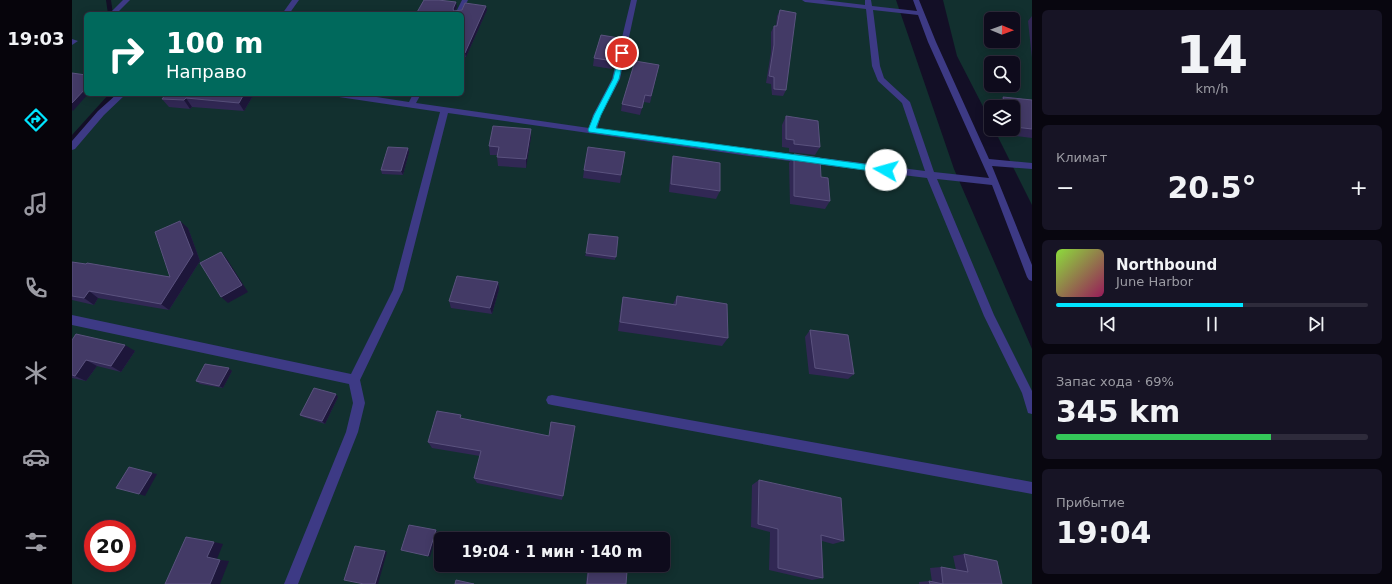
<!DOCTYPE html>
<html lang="ru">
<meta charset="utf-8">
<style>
:root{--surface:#0e0b1c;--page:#171425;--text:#f1f3f6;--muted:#9b9ba3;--line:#2e2b3b;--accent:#00e5ff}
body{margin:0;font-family:"DejaVu Sans",sans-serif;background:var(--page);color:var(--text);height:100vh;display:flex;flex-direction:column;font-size:15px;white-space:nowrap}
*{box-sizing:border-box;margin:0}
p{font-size:13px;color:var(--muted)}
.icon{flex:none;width:22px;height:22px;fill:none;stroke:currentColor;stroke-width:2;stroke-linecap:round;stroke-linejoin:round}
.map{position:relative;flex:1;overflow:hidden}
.details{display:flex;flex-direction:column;gap:10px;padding:10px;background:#08060f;width:360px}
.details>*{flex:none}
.banner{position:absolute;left:12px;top:12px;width:380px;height:84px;border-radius:6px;box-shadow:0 2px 10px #0003,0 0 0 1px var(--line);background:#00695c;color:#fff;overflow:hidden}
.needle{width:26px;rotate:91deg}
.controls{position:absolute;left:912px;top:12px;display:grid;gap:8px}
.controls a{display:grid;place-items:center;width:36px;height:36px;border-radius:6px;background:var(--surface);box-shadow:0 2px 10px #0003,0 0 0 1px var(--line);font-size:20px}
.speed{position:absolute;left:12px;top:520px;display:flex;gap:8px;font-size:20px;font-weight:700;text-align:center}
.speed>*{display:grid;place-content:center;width:52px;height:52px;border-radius:50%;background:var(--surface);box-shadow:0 2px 10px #0003,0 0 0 1px var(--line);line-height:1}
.speed .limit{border:6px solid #d22;background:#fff;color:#111}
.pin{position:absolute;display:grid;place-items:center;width:34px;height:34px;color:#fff;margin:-17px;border:2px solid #fff;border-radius:50%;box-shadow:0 1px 4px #0007}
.me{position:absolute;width:44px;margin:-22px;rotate:277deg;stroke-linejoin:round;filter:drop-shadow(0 0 3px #0008)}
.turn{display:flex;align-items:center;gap:14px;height:84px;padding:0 16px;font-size:18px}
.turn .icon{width:52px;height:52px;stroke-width:2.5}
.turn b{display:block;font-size:28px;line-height:34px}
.big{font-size:30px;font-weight:700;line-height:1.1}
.details .card{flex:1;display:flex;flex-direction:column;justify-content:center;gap:6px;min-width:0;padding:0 14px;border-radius:6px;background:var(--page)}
.details .dial{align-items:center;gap:0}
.dial b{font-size:52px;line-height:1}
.song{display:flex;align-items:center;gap:12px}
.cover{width:48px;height:48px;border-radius:6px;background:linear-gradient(135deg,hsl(90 70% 55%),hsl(330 70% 35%))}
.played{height:4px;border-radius:2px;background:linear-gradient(90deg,var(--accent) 60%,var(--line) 60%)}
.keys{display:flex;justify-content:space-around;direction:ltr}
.heat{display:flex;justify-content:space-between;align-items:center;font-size:22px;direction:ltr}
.charge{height:6px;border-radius:3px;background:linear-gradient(90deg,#34c759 69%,var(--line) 0)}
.trip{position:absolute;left:362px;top:532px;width:236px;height:40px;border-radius:6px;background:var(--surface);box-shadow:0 2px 10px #0003,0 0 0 1px var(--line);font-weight:700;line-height:40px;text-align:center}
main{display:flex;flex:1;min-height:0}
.dock{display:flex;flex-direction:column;width:72px;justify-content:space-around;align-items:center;background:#06040b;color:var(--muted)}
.dock .icon{width:28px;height:28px}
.dock .active{color:var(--accent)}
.dock b{font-size:18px;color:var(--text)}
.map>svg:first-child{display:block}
</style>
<main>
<nav class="dock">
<b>19:03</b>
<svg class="icon active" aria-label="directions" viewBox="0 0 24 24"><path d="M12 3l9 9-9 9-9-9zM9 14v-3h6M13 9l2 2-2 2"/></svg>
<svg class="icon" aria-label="music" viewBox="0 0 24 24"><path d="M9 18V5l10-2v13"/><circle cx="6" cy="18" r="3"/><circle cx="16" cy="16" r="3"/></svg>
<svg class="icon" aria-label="phone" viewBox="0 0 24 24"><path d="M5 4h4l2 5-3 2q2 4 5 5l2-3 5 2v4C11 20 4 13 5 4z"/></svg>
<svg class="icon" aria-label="climate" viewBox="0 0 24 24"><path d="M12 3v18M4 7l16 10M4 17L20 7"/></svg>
<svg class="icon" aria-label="car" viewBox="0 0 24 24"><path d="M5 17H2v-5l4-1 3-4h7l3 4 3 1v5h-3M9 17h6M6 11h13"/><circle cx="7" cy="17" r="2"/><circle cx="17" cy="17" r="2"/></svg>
<svg class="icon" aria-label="filters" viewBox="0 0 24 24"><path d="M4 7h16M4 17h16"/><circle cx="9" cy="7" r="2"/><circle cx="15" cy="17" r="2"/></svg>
</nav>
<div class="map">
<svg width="960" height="584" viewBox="0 0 960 584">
<rect width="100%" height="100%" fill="#130f26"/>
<g fill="#12302f" fill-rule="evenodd">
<polygon points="0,0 34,0 36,14 14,14 14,94 37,94 0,135"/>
<path d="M39,0H824L882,169L960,349V584H0V145L44,94H390V14H41ZM21,529H55V563H21ZM369,539H591V565H369Z"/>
<path d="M871,0H960V205L922,129H941V107H919V122L885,56ZM919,19H941V41H919ZM919,63H941V85H919Z"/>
</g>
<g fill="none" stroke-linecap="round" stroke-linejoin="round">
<g fill="#3d3a85" fill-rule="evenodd">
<polygon points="51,0 58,0 44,14 37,14"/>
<polygon points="220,0 227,0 217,14 210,14"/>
<polygon points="390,0 396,0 389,14 383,14"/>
<path d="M559,0H565L548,79L529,115L525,129L853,171L830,103L806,81L800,66L794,9L733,2L730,0H751L793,5V0H799L800,6L845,11L841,0H847L864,42L917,159L960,163V169L920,166L960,265V281L957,280L955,277L920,185L865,179L922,315L960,391V414L956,413L950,393L912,316L855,178L677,156L376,113L331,290L288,380L293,403L286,432L226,584H212L274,432L281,403L277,384L0,325V315L279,374L321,290L368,112L267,97L263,94H285L337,102L341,94H349L344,103L517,128L521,115L540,79ZM801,10L846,15L856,42L917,178L862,172L838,102L812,78L808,66Z"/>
<polygon points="0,39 6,41 0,45"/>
<polygon points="45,94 54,94 32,115 3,149 0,150 0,141 26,111"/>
<polygon points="480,395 960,482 960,494 480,405 476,404 474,400 476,396"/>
</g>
</g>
<g fill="#312854">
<polygon points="385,7 383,11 390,10 415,10 394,57 390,57 390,14 344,14"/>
<polygon points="708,10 714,90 711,96 700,95 699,84 694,83 699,52 699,32 702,26 704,26 705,16"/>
<polygon points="960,16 960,58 956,21"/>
<polygon points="546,47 540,69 521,66 522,58"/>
<polygon points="587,65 578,103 572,102 568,115 549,111 550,104"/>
<polygon points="182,94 172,111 120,107 118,109 97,107 90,99"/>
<polygon points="931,97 960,100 960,138 935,135 933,129 941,129 941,107 924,107 924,106"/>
<polygon points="714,116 748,147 743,155 717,152 717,148 710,147 710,125"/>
<polygon points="459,129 459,137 454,168 426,166 425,157 425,155 418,155 417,146"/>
<polygon points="336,148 337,152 331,175 310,174 309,170"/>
<polygon points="553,152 548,183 511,178 512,170"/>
<polygon points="722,154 749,177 758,201 753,209 718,204 717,163"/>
<polygon points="601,156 648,191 644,199 597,192 599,165"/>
<polygon points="116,228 128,261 97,310 26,298 22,305 0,300 0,262 98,277"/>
<polygon points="546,237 543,260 513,256 514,253"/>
<polygon points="426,282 427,289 420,314 379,308 377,301"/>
<polygon points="605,296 656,338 650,346 546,331 549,307 551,297 601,304"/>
<polygon points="738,330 782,374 776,379 737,374 733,337"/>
<polygon points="0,340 63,351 49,372 25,366 14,381 0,378"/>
<polygon points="160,371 151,388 128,384 124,381"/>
<polygon points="266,397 253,424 231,417 228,415"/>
<polygon points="390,419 477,436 502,432 490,500 405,483 402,478 408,456 360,448 356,442"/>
<polygon points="687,480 772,541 761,544 750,541 751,578 740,580 697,570 698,532 679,527 680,485"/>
<polygon points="892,554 930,584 847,584 847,582 857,581 860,582 858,568 869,567 884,570 881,556"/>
<polygon points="516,565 523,565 554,584 514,584"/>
</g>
<g fill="#1d163a">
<polygon points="384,2 385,7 382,13 381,9"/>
<polygon points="414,6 415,10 394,57 393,53"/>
<polygon points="547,38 546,47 540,69 541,61"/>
<polygon points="14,88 14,94 16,94 1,111 0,110 0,103"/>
<polygon points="172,94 182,94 172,111 167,103"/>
<polygon points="573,95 572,102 568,115 570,108"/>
<polygon points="114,98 120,107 118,109 112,100"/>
<polygon points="459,129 459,137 454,168 454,159"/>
<polygon points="336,148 337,152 331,175 329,171"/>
<polygon points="108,221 116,228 128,261 97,310 89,304 121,254"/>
<polygon points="149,252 155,259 176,292 156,303 149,297"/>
<polygon points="426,282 427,289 420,314 418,308"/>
<polygon points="17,291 26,298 22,305 12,298"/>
<polygon points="53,345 63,351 49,372 39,366"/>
<polygon points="14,360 25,366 14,381 3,376"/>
<polygon points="157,368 160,371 151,388 147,386"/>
<polygon points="264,394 266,397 253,424 250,421"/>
<polygon points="80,473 85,474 73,496 67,494"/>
<polygon points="364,530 365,532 358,557 356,556"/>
<polygon points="142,542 151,544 145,559 135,557"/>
<polygon points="313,551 315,552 306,584 303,584"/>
<polygon points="148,560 157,561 148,584 138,584"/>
</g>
<g fill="#433a66" stroke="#5a527e">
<polygon points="352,0 366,0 384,2 381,9 382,11 390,10 393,3 414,6 393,53 390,52 390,14 344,14"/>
<polygon points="708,10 724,13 714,90 702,89 702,77 697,76 702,45 702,26 705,26"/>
<polygon points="529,35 547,38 541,61 522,58"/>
<polygon points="563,61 587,65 579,96 573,95 570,108 550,104"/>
<polygon points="0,73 14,75 14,88 0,103"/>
<polygon points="94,94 172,94 167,103 114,98 112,100 90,99"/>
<polygon points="931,97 960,100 960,129 943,127 941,121 941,107 935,107"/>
<polygon points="714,116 746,121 748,147 722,144 722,140 714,139"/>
<polygon points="421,126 459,129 454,159 425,157 427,147 417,146"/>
<polygon points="316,147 336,148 329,171 309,170"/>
<polygon points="516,147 553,152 549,175 512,170"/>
<polygon points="722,154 748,158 749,177 756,178 758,201 722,196"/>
<polygon points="601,156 648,163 648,191 599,184"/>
<polygon points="108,221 121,254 89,304 17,291 12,298 0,296 0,262 14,264 15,263 98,277 83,232"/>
<polygon points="517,234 546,237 544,257 514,253"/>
<polygon points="149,252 170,285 149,297 128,263"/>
<polygon points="385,276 426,282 418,308 377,301"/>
<polygon points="605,296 655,304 656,338 548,322 551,297 604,305"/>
<polygon points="738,330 776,335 782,374 743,368"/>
<polygon points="4,334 53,345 39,366 14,360 3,376 0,375 0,340"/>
<polygon points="133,364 157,368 147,386 124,381"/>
<polygon points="242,388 264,394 250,421 228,415"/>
<polygon points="365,411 389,415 388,418 477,436 479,422 503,426 491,496 402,478 409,451 356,442"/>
<polygon points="57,467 80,473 67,494 44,488"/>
<polygon points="687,480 769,498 772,541 749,535 751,578 706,568 706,529 686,524"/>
<polygon points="337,525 364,530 356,556 329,550"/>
<polygon points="114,537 142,542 135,557 148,560 138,584 93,584"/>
<polygon points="283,546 313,551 303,584 292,584 272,580"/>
<polygon points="892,554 925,561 930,584 858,584 857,581 871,584 869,567 896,572"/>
<polygon points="517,565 523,565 555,571 554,584 515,584"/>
<polygon points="384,580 402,584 383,584"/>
</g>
<polygon fill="#00e5ff" stroke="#0095a6" points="548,51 553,53 547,79 529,115 524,128 814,167 818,170 814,173 517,132 516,130 522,115 541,79"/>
</svg>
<div class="controls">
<a><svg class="needle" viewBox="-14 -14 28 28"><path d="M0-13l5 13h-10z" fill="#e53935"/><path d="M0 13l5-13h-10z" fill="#9b9ba3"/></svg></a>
<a><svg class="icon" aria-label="search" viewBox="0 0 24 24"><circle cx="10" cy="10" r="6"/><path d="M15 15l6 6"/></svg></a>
<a><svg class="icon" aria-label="layers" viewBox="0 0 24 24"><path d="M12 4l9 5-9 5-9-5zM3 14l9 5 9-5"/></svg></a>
</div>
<div class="speed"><div class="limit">20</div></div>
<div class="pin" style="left:550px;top:53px;background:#d93025"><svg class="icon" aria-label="arrive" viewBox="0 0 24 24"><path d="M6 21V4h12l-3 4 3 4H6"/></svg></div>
<svg class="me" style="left:814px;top:170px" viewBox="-20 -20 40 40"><circle r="19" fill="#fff"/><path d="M0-13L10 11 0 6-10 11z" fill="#00e5ff"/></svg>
<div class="trip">19:04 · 1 мин · 140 m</div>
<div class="banner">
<div class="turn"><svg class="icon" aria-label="right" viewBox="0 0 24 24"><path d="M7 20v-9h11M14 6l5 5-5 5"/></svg><div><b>100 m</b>Направо</div></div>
</div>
</div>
<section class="details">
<div class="card dial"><b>14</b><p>km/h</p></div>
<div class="card"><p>Климат</p>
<div class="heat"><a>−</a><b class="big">20.5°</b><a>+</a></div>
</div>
<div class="card">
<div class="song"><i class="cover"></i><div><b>Northbound</b><p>June Harbor</p></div></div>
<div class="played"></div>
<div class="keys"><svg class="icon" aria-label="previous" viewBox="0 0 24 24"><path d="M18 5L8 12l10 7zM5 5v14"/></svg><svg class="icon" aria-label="pause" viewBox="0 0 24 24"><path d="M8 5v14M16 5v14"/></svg><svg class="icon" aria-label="next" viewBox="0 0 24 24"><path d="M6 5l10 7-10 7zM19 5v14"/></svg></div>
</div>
<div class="card"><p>Запас хода · 69%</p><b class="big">345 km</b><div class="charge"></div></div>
<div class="card"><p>Прибытие</p><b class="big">19:04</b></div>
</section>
</main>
